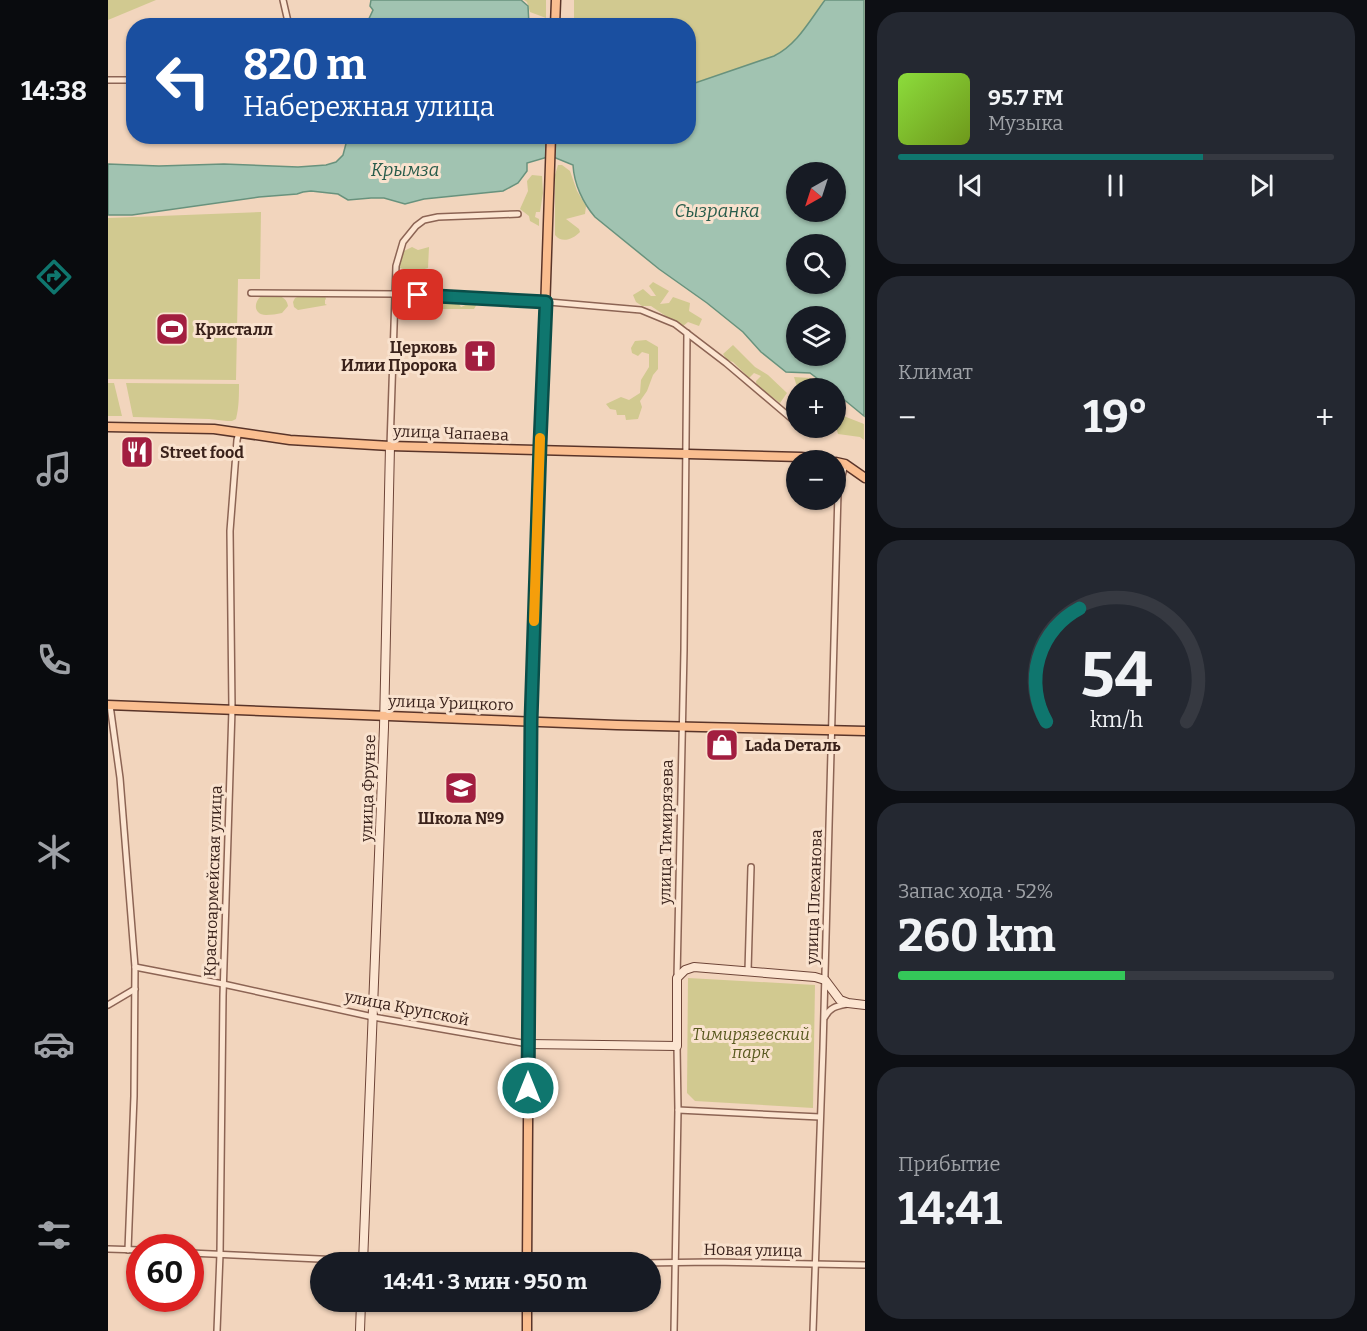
<!DOCTYPE html>
<html lang="ru">
<meta charset="utf-8">
<style>
:root{--surface:#171b24;--page:#242831;--text:#f1f3f6;--muted:#9ea1a6;--line:#363941;--accent:#0f766e}
body{margin:0;font-family:Bitter,serif;background:var(--page);color:var(--text);height:100vh;display:flex;flex-direction:column;font-size:22px;white-space:nowrap}
*{box-sizing:border-box;margin:0}
p{font-size:20px;color:var(--muted)}
.icon{flex:none;width:33px;height:33px;fill:none;stroke:currentColor;stroke-width:2;stroke-linecap:round;stroke-linejoin:round}
.map{position:relative;flex:1;overflow:hidden}
.details{display:flex;flex-direction:column;gap:12px;padding:12px;background:#0d0f14;width:502px}
.details>*{flex:none}
.guide{position:absolute;left:18px;top:18px;width:570px;height:126px;border-radius:24px;box-shadow:0 2px 4px #0004;background:#1a4fa0;color:#fff;overflow:hidden}
.needle{width:39px;rotate:219deg}
.controls{position:absolute;left:678px;top:162px;display:grid;gap:12px}
.controls a{display:grid;place-items:center;width:60px;height:60px;border-radius:50%;background:var(--surface);box-shadow:0 2px 4px #0004;font-size:30px}
.speed{position:absolute;left:18px;top:1234px;display:flex;gap:12px;font-size:30px;font-weight:700;text-align:center}
.speed>*{display:grid;place-content:center;width:78px;height:78px;border-radius:50%;background:var(--surface);box-shadow:0 2px 4px #0004;line-height:1}
.speed .limit{border:9px solid #d22;background:#fff;color:#111}
.pin{position:absolute;display:grid;place-items:center;width:51px;height:51px;color:#fff;margin:-26px;border-radius:12px;box-shadow:0 3px 9px #0006}
.me{position:absolute;width:66px;margin:-33px;rotate:0deg;stroke-linejoin:round;filter:drop-shadow(0 0 4px #0008)}
.turn{display:flex;align-items:center;gap:21px;height:126px;padding:0 18px;font-size:27px}
.turn .icon{width:78px;height:78px;stroke-width:2.5}
.turn b{display:block;font-size:42px;line-height:51px}
.big{font-size:45px;font-weight:700;line-height:1.1}
.details .tile{flex:1;display:flex;flex-direction:column;justify-content:center;gap:9px;min-width:0;padding:0 21px;border-radius:24px;background:var(--page)}
.details .dial{align-items:center;gap:0}
.dial svg{height:156px;overflow:visible;fill:none;stroke:var(--line);stroke-width:7;stroke-linecap:round;text-anchor:middle}
.dial text{fill:var(--text);stroke:none}
.song{display:flex;align-items:center;gap:18px}
.cover{width:72px;height:72px;border-radius:9px;background:linear-gradient(135deg,hsl(90 70% 55%),hsl(80 70% 35%))}
.played{height:6px;border-radius:3px;background:linear-gradient(90deg,var(--accent) 70%,var(--line) 70%)}
.keys{display:flex;justify-content:space-around;direction:ltr}
.heat{display:flex;justify-content:space-between;align-items:center;font-size:33px;direction:ltr}
.charge{height:9px;border-radius:4px;background:linear-gradient(90deg,#34c759 52%,var(--line) 0)}
.trip{position:absolute;left:202px;top:1252px;width:351px;height:60px;border-radius:30px;background:var(--surface);box-shadow:0 2px 4px #0004;font-weight:700;line-height:60px;text-align:center}
main{display:flex;flex:1;min-height:0}
.menu{display:flex;flex-direction:column;width:108px;justify-content:space-around;align-items:center;background:#090b0e;color:var(--muted)}
.menu .icon{width:42px;height:42px}
.menu .on{color:var(--accent)}
.menu b{font-size:27px;color:var(--text)}
.map>svg:first-child{display:block}
</style>
<main>
<nav class="menu">
<b>14:38</b>
<svg class="icon on" aria-label="directions" viewBox="0 0 24 24"><path d="M12 3l9 9-9 9-9-9zM9 14v-3h6M13 9l2 2-2 2"/></svg>
<svg class="icon" aria-label="music" viewBox="0 0 24 24"><path d="M9 18V5l10-2v13"/><circle cx="6" cy="18" r="3"/><circle cx="16" cy="16" r="3"/></svg>
<svg class="icon" aria-label="phone" viewBox="0 0 24 24"><path d="M5 4h4l2 5-3 2q2 4 5 5l2-3 5 2v4C11 20 4 13 5 4z"/></svg>
<svg class="icon" aria-label="climate" viewBox="0 0 24 24"><path d="M12 3v18M4 7l16 10M4 17L20 7"/></svg>
<svg class="icon" aria-label="car" viewBox="0 0 24 24"><path d="M5 17H2v-5l4-1 3-4h7l3 4 3 1v5h-3M9 17h6M6 11h13"/><circle cx="7" cy="17" r="2"/><circle cx="17" cy="17" r="2"/></svg>
<svg class="icon" aria-label="filters" viewBox="0 0 24 24"><path d="M4 7h16M4 17h16"/><circle cx="9" cy="7" r="2"/><circle cx="15" cy="17" r="2"/></svg>
</nav>
<div class="map">
<svg width="757" height="1331" viewBox="0 0 757 1331">
<rect width="100%" height="100%" fill="#f2d5bd"/>
<g fill="#d1c990">
<polygon points="0,0 48,0 0,20"/>
<polygon points="416,0 438,0 438,18 422,12 419,2"/>
<path d="M466,0H717C702,20 689,45 666,56L581,85L580,26H466Z"/>
<path d="M450,165H454L462,171L469,191L478,206L477,214L458,219L471,229L472,232C465,239 454,244 447,235V175Z"/>
<polygon points="424,175 434,176 435,193 432,212 428,212 427,217 431,219 431,226 422,221 421,216 412,209 420,191 419,181"/>
<polygon points="153,212 152,279 130,279 128,380 0,379 0,218"/>
<polygon points="304,247 310,250 321,247 320,268 310,271 305,288 290,288 291,278 297,270 290,267 296,251"/>
<polygon points="545,282 561,291 552,304 561,303 565,297 582,303 581,311 594,319 591,326 580,322 574,327 543,306 534,306 528,302 525,295 535,289 543,296 548,296 541,286"/>
<path d="M153,296C163,295 178,293 180,306L174,313C169,314 163,315 158,315C146,315 145,303 153,296Z"/>
<polygon points="192,296 217,296 218,299 217,300 217,304 219,305 190,310 186,307 185,302 187,298"/>
<path d="M322,298C333,299 338,302 348,300L353,307L364,302L369,304L366,309H332L330,303L322,302Z"/>
<polygon points="538,340 550,347 550,369 545,375 539,391 532,401 534,407 530,419 518,420 517,415 509,415 508,410 502,409 498,404 513,397 521,400 532,393 533,380 541,367 541,354 534,352 530,356 524,353 523,348 527,341"/>
<polygon points="625,345 647,367 660,375 679,393 672,403 655,390 649,388 648,381 653,376 646,373 641,378 625,362 619,360 615,354"/>
<polygon points="686,377 702,378 714,388 692,388 689,387"/>
<polygon points="0,383 6,383 14,416 0,416"/>
<path d="M18,383L131,384C131,396 131,407 128,419L124,421H119L101,419L25,417Z"/>
<polygon points="728,413 756,424 756,440 752,437 730,434 728,427"/>
<polygon points="580,978 707,985 705,1108 587,1101 579,1093"/>
</g>
<g fill="#a1c3b1" stroke="#68927d" stroke-width="1.5" fill-rule="evenodd">
<polygon points="263,0 413,0 420,6 421,25 258,25 265,10 262,6"/>
<path d="M717,0H756V416L728,393V388H722L702,373L678,372L653,352L635,332L599,303L551,269L487,217C475,203 466,184 465,165L443,156L419,163V171L410,183L395,191L316,199L297,204L276,198H263L240,200L230,194L203,191L195,192L189,194L151,197L24,215H0V164L51,166L116,164L190,167L218,165L228,162L235,155L240,136H580L581,85L666,56C689,45 702,20 717,0ZM688,172H728V212H688ZM688,244H728V284H688ZM688,316H728V356H688Z"/>
</g>
<g fill="none" stroke-linecap="round" stroke-linejoin="round">
<g stroke="#8c6454" stroke-width="8">
<g id="street">
<polyline points="175,0 181,26"/>
<polyline points="0,80 26,80"/>
<polyline points="143,293 287,294 429,301 533,310 567,324 618,363 684,419"/>
<polyline points="282,446 288,266 295,242 308,226 316,220 330,217 410,214"/>
<polyline points="2,705 12,778 27,967 26,1096 20,1250"/>
<polyline points="27,967 115,984 265,1017 420,1044"/>
<polyline points="640,971 643,867"/>
<polyline points="569,978 576,650 579,333"/>
<polyline points="0,1005 27,989"/>
<path d="M717,1017C722,1007 729,1006 739,1004"/>
<polyline points="570,1110 712,1117"/>
<polyline points="0,1249 32,1250"/>
<polyline points="82,1253 255,1261 342,1263"/>
<polyline points="534,1263 604,1262 757,1265"/>
<polyline points="109,1331 112,1254 115,996 124,709 122,531 129,440 131,432"/>
<polyline points="566,1331 570,1110 569,1046"/>
<polyline points="705,1331 715,1048 730,492 737,464"/>
</g>
</g>
<g stroke="#6e4538" stroke-width="10">
<g id="secondary">
<polyline points="420,1044 569,1046 569,978 577,970 586,967 707,977 717,980 732,1000 740,1003 757,1005"/>
<polyline points="255,1263 276,727 282,446"/>
<polyline points="252,1331 253,1302"/>
</g>
</g>
<g stroke="#593429" stroke-width="11">
<g id="primary">
<polyline points="447,26 448,0"/>
<polyline points="0,427 106,429 182,440 282,446 693,457 722,460"/>
<polyline points="728,462 737,464 757,478"/>
<polyline points="0,705 509,725 757,731"/>
<polyline points="419,1263 423,721 443,136"/>
<polyline points="419,1331 419,1302"/>
</g>
</g>
<use href="#street" stroke="#fce5d1" stroke-width="5"/>
<use href="#secondary" stroke="#fce5d1" stroke-width="8"/>
<use href="#primary" stroke="#fabe90" stroke-width="8"/>
</g>
<g fill="none" stroke-linecap="round" stroke-linejoin="round">
<g stroke="#0a4d48" stroke-width="15">
<polyline id="route" points="310,295 438,302 432,444 423,721 420,1088"/>
</g>
<use href="#route" stroke="#0f766e" stroke-width="10"/>
<polyline stroke="#f59e0b" stroke-width="10" points="426,621 432,438"/>
</g>
<defs>
<g id="stadium-square" transform="scale(1.725)"><rect x="-9" y="-9" width="18" height="18" rx="4" fill="#a21e40" stroke="#f9e2ce"/><path d="M0-5a6.5 5 0 1 0 0 10a6.5 5 0 1 0 0-10ZM-3.5-1.8h7v3.6h-7Z" fill="#fff"/></g>
<g id="church-square" transform="scale(1.725)"><rect x="-9" y="-9" width="18" height="18" rx="4" fill="#a21e40" stroke="#f9e2ce"/><path d="M-1.2-6h2.4v3.5h3.3v2.4h-3.3V6h-2.4V-.1h-3.3v-2.4h3.3Z" fill="#fff"/></g>
<g id="restaurant-square" transform="scale(1.725)"><rect x="-9" y="-9" width="18" height="18" rx="4" fill="#a21e40" stroke="#f9e2ce"/><path d="M-5-6h1v4h1v-4h1v4h1v-4h1v5L-1.5 .5V6h-2V.5L-5-1ZM5-6V6H3V1.5H1.5Q1.5-4 5-6Z" fill="#fff"/></g>
<g id="shop-square" transform="scale(1.725)"><rect x="-9" y="-9" width="18" height="18" rx="4" fill="#a21e40" stroke="#f9e2ce"/><path d="M-5-2.5h2.3a2.7 3.5 0 0 1 5.4 0H5L5.5 6h-11ZM-1.5-2.5h3a1.5 2.3 0 0 0-3 0Z" fill="#fff"/></g>
<g id="school-square" transform="scale(1.725)"><rect x="-9" y="-9" width="18" height="18" rx="4" fill="#a21e40" stroke="#f9e2ce"/><path d="M0-5L7-2L0 1L-7-2ZM-4 1L0 2.5L4 1V4Q0 6-4 4Z" fill="#fff"/></g>
</defs>
<g fill-rule="evenodd">
<use href="#stadium-square" x="64" y="329"/>
<use href="#church-square" x="372" y="356"/>
<use href="#restaurant-square" x="29" y="452"/>
<use href="#shop-square" x="614" y="745"/>
<use href="#school-square" x="353" y="788"/>
</g>
<g text-anchor="middle" dominant-baseline="central" stroke-width="6" stroke-linejoin="round" paint-order="stroke">
<g font-size="16" font-weight="bold" fill="#3a221b" stroke="#f9e2ce" text-anchor="start">
<text x="87" y="329">Кристалл</text>
<text x="349" y="347" text-anchor="end">Церковь<tspan x="349" dy="18">Илии Пророка</tspan></text>
<text x="52" y="452">Street food</text>
<text x="637" y="745">Lada Dеталь</text>
<text x="353" y="818" text-anchor="middle">Школа №9</text>
</g>
<g font-size="16" fill="#3a221b" stroke="#f9e2ce">
<text transform="translate(343 433) rotate(2)">улица Чапаева</text>
<text transform="translate(343 703) rotate(2)">улица Урицкого</text>
<text transform="translate(260 788) rotate(-88)">улица Фрунзе</text>
<text transform="translate(558 832) rotate(-89)">улица Тимирязева</text>
<text transform="translate(105 881) rotate(-88)">Красноармейская улица</text>
<text transform="translate(706 897) rotate(-88)">улица Плеханова</text>
<text transform="translate(299 1008) rotate(11)">улица Крупской</text>
<text transform="translate(645 1250) rotate(1)">Новая улица</text>
</g>
<g font-size="16" font-style="italic" fill="#59591f" stroke="#f9e2ce">
<text x="643" y="1034">Тимирязевский<tspan x="643" dy="18">парк</tspan></text>
</g>
<g font-size="18" font-style="italic" fill="#285c4b" stroke="#f9e2ce">
<text x="297" y="170">Крымза</text>
<text x="609" y="211">Сызранка</text>
</g>
</g>
</svg>
<div class="controls">
<a><svg class="needle" viewBox="-14 -14 28 28"><path d="M0-13l5 13h-10z" fill="#e53935"/><path d="M0 13l5-13h-10z" fill="#9ea1a6"/></svg></a>
<a><svg class="icon" aria-label="search" viewBox="0 0 24 24"><circle cx="10" cy="10" r="6"/><path d="M15 15l6 6"/></svg></a>
<a><svg class="icon" aria-label="layers" viewBox="0 0 24 24"><path d="M12 4l9 5-9 5-9-5zM3 14l9 5 9-5"/></svg></a>
<a>+</a>
<a>−</a>
</div>
<div class="speed"><div class="limit">60</div></div>
<div class="pin" style="left:310px;top:295px;background:#d93025"><svg class="icon" aria-label="arrive" viewBox="0 0 24 24"><path d="M6 21V4h12l-3 4 3 4H6"/></svg></div>
<svg class="me" style="left:420px;top:1088px" viewBox="-20 -20 40 40"><circle r="17" fill="#0f766e" stroke="#fff" stroke-width="3"/><path d="M0-11L8 9 0 5-8 9z" fill="#fff"/></svg>
<div class="trip">14:41 · 3 мин · 950 m</div>
<div class="guide">
<div class="turn"><svg class="icon" aria-label="left" viewBox="0 0 24 24"><path d="M17 20v-9H6M10 6l-5 5 5 5"/></svg><div><b>820 m</b>Набережная улица</div></div>
</div>
</div>
<section class="details">
<div class="tile">
<div class="song"><i class="cover"></i><div><b>95.7 FM</b><p>Музыка</p></div></div>
<div class="played"></div>
<div class="keys"><svg class="icon" aria-label="previous" viewBox="0 0 24 24"><path d="M18 5L8 12l10 7zM5 5v14"/></svg><svg class="icon" aria-label="pause" viewBox="0 0 24 24"><path d="M8 5v14M16 5v14"/></svg><svg class="icon" aria-label="next" viewBox="0 0 24 24"><path d="M6 5l10 7-10 7zM19 5v14"/></svg></div>
</div>
<div class="tile"><p>Климат</p>
<div class="heat"><a>−</a><b class="big">19°</b><a>+</a></div>
</div>
<div class="tile dial"><svg viewBox="0 0 100 80">
<path d="M14 69A42 42 0 1 1 86 69"/>
<path d="M14 69A42 42 0 0 1 31 11" stroke="#0f766e"/>
<text x="50" y="56" font-size="32" font-weight="700">54</text>
<text x="50" y="72" font-size="11">km/h</text>
</svg></div>
<div class="tile"><p>Запас хода · 52%</p><b class="big">260 km</b><div class="charge"></div></div>
<div class="tile"><p>Прибытие</p><b class="big">14:41</b></div>
</section>
</main>
